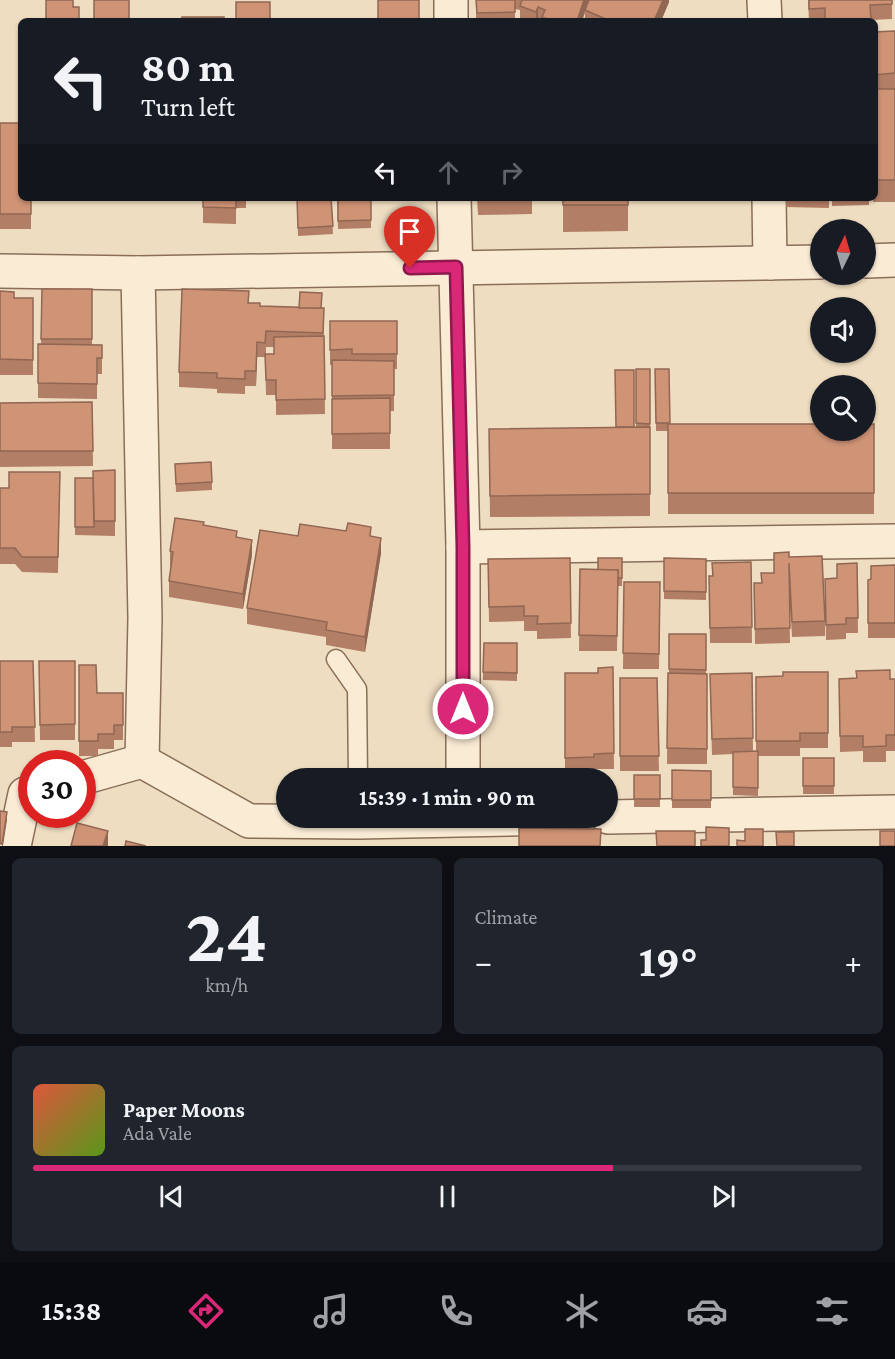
<!DOCTYPE html>
<meta charset="utf-8">
<style>
:root{--surface:#171b24;--page:#20242c;--text:#f1f3f6;--muted:#9ea1a6;--line:#363941;--accent:#db2777}
body{margin:0;font-family:"Crimson Pro",serif;background:var(--page);color:var(--text);height:100vh;display:flex;flex-direction:column;font-size:22px;white-space:nowrap}
*{box-sizing:border-box;margin:0}
p{font-size:20px;color:var(--muted)}
.icon{flex:none;width:33px;height:33px;fill:none;stroke:currentColor;stroke-width:2;stroke-linecap:round;stroke-linejoin:round}
.map{position:relative;height:846px;overflow:hidden}
.side{display:flex;flex-direction:column;gap:12px;padding:12px;background:#0d0f14;flex:1}
.side>*{flex:none}
.guide{position:absolute;left:18px;top:18px;width:860px;height:183px;border-radius:9px;box-shadow:0 2px 4px #0004;background:#171b24;color:var(--text);overflow:hidden}
.needle{width:39px;rotate:5deg}
.fabs{position:absolute;left:810px;top:219px;display:grid;gap:12px}
.fabs a{display:grid;place-items:center;width:66px;height:66px;border-radius:50%;background:var(--surface);box-shadow:0 2px 4px #0004;font-size:30px}
.speed{position:absolute;left:18px;top:750px;display:flex;gap:12px;font-size:30px;font-weight:700;text-align:center}
.speed>*{display:grid;place-content:center;width:78px;height:78px;border-radius:50%;background:var(--surface);box-shadow:0 2px 4px #0004;line-height:1}
.speed .limit{border:9px solid #d22;background:#fff;color:#111}
.pin{position:absolute;display:grid;place-items:center;width:51px;height:51px;color:#fff;margin:-62px -26px;border-radius:50% 50% 50% 0;rotate:-45deg;box-shadow:0 0 6px #0007}
.pin .icon{rotate:45deg}
.me{position:absolute;width:66px;margin:-33px;rotate:0deg;stroke-linejoin:round;filter:drop-shadow(0 0 4px #0008)}
.turn{display:flex;align-items:center;gap:21px;height:126px;padding:0 24px;font-size:27px}
.turn .icon{width:78px;height:78px;stroke-width:2.5}
.turn b{display:block;font-size:42px;line-height:51px}
.lanes{display:flex;align-items:center;height:57px;padding:0 24px;background:#0003;justify-content:center;gap:30px;direction:ltr}
.lanes .off{opacity:.35}
.big{font-size:45px;font-weight:700;line-height:1.1}
.side .widget{flex:1;display:flex;flex-direction:column;justify-content:center;gap:9px;min-width:0;padding:0 21px;border-radius:9px;background:var(--page)}
.side .dial{align-items:center;gap:0}
.dial b{font-size:78px;line-height:1}
.song{display:flex;align-items:center;gap:18px}
.cover{width:72px;height:72px;border-radius:9px;background:linear-gradient(135deg,hsl(10 70% 55%),hsl(90 70% 35%))}
.played{height:6px;border-radius:3px;background:linear-gradient(90deg,var(--accent) 70%,var(--line) 70%)}
.keys{display:flex;justify-content:space-around;direction:ltr}
.heat{display:flex;justify-content:space-between;align-items:center;font-size:33px;direction:ltr}
.side .tiles{flex:1;display:grid;gap:12px;grid-template-columns:1fr 1fr}
.widget:last-child{grid-column:span 2}
.trip{position:absolute;left:276px;top:768px;width:342px;height:60px;border-radius:30px;background:var(--surface);box-shadow:0 2px 4px #0004;font-weight:700;line-height:60px;text-align:center}
.tab-bar{display:flex;height:96px;justify-content:space-around;align-items:center;background:#090b0e;color:var(--muted)}
.tab-bar .icon{width:42px;height:42px}
.tab-bar .selected{color:var(--accent)}
.tab-bar b{font-size:27px;color:var(--text)}
.map>svg:first-child{display:block}
</style>
<div class="map">
<svg width="895" height="846" viewBox="0 0 895 846">
<rect width="100%" height="100%" fill="#efddc1"/>
<g fill="none" stroke-linecap="round" stroke-linejoin="round">
<g stroke="#8a6e58" stroke-width="21">
<polyline id="service" points="336,659 357,689 358,778"/>
</g>
<g stroke="#8a6e58" stroke-width="36">
<g id="minor">
<polyline points="451,0 451,21"/>
<polyline points="764,0 765,21"/>
<polyline points="454,198 463,547 463,778"/>
<polyline points="769,198 770,263"/>
<polyline points="138,273 145,618 142,761"/>
<polyline points="463,547 895,541"/>
<polyline points="82,778 142,761 249,821 358,822 557,818"/>
<polyline points="608,817 895,812"/>
<polyline points="14,846 25,794"/>
</g>
</g>
<g stroke="#8a6e58" stroke-width="36">
<g id="tertiary">
<polyline points="866,261 895,260"/>
<polyline points="0,271 138,273 820,262"/>
</g>
</g>
<use href="#service" stroke="#faebd5" stroke-width="18"/>
<use href="#minor" stroke="#faebd5" stroke-width="33"/>
<use href="#tertiary" stroke="#faebd5" stroke-width="33"/>
</g>
<g fill="#b27e65" fill-rule="evenodd">
<rect x="476" y="0" width="39" height="21"/>
<polygon points="515,0 669,0 669,2 661,21 585,21 585,13 582,21 520,21 520,10 515,9"/>
<polygon points="808,0 892,0 892,19 871,20 871,21 809,21"/>
<polygon points="895,31 895,89 886,89 895,89 895,202 873,202 873,198 874,198 874,32"/>
<polygon points="0,123 21,198 31,198 31,229 0,229"/>
<polygon points="203,198 246,198 246,208 236,208 236,224 203,223"/>
<polygon points="297,198 331,198 333,234 298,236"/>
<polygon points="337,198 371,198 371,228 338,229"/>
<polygon points="477,198 532,198 532,214 478,215"/>
<polygon points="563,198 628,198 628,231 563,232"/>
<polygon points="786,198 829,198 829,208 786,207"/>
<polygon points="832,198 869,198 869,205 832,206"/>
<polygon points="42,289 92,289 92,345 102,345 102,374 97,374 97,399 38,398 38,344 41,344"/>
<polygon points="0,291 14,298 33,298 33,375 0,375"/>
<path d="M249,303L260,306L322,308L324,336L325,414L276,415V395H266L265,357H257L256,386H245V394L217,393V389L179,387V372ZM266,347H274V354H266Z"/>
<polygon points="330,321 397,321 397,369 394,369 394,411 390,411 390,449 332,449 332,365 330,365"/>
<polygon points="636,369 650,369 650,516 490,517 489,429 636,427"/>
<polygon points="655,369 669,369 670,424 874,424 874,514 668,514 668,431 656,431"/>
<polygon points="92,402 93,466 0,467 0,403"/>
<polygon points="175,464 212,482 212,490 176,492"/>
<polygon points="115,470 115,536 75,535 75,478 93,478"/>
<polygon points="60,472 58,573 22,572 15,564 0,564 0,488 9,488"/>
<polygon points="204,526 237,537 252,555 243,609 169,597 169,581 171,567 170,566 170,551"/>
<polygon points="298,536 371,536 381,553 365,652 326,645 326,637 247,624 247,608"/>
<polygon points="789,557 825,621 825,636 792,637 789,585 790,643 755,644 754,583 761,583 774,573"/>
<polygon points="570,558 571,638 537,639 537,631 524,631 524,621 489,622 488,559"/>
<polygon points="622,558 622,586 618,586 617,651 579,651 580,569 598,570"/>
<polygon points="664,558 706,559 706,600 664,599"/>
<polygon points="751,562 752,643 710,643 709,576 712,576 712,563"/>
<polygon points="857,563 858,633 846,633 846,639 826,640 825,579 837,578"/>
<polygon points="895,565 895,638 868,638 868,580 871,579"/>
<polygon points="624,582 660,582 659,669 623,669"/>
<polygon points="669,634 706,634 706,674 707,674 707,764 667,764 668,673 669,673"/>
<polygon points="517,643 517,681 483,680 483,672"/>
<polygon points="0,661 33,661 35,742 12,742 12,747 0,747"/>
<polygon points="39,661 75,661 75,740 40,740"/>
<polygon points="79,665 97,693 123,693 123,740 114,740 114,749 98,749 98,756 79,756"/>
<polygon points="613,667 614,769 594,769 594,773 565,773 565,673 598,673"/>
<polygon points="828,672 828,748 800,748 800,756 758,756 758,796 733,795 733,754 712,755 710,689 752,673 753,751 756,751 756,677 783,676"/>
<polygon points="620,678 657,678 659,771 620,771"/>
<polygon points="839,679 895,679 895,751 886,751 886,762 863,762 863,751 840,752"/>
<rect x="803" y="758" width="31" height="36"/>
<polygon points="672,770 711,771 711,808 672,808"/>
<rect x="634" y="775" width="26" height="32"/>
</g>
<g fill="#916753">
<polygon points="584,0 589,0 585,10 582,21 577,21"/>
<polygon points="663,0 669,0 669,2 661,21 654,21"/>
<polygon points="538,7 538,21 536,21 536,12"/>
<polygon points="257,342 257,357 256,386 256,371"/>
<polygon points="381,538 381,553 365,652 365,637"/>
<polygon points="252,540 252,555 243,609 243,594"/>
<polygon points="7,812 7,820 3,846 2,846"/>
<polygon points="108,831 108,846 103,846"/>
</g>
<g fill="#cf9376" stroke="#916753" stroke-width="1.5">
<polygon points="46,0 73,0 73,7 79,7 79,21 46,21"/>
<rect x="94" y="0" width="35" height="21"/>
<rect x="378" y="0" width="41" height="21"/>
<polygon points="476,0 515,0 515,12 477,13"/>
<polygon points="522,0 584,0 577,21 553,21 542,17 545,10 538,7 536,12 520,6"/>
<polygon points="589,0 663,0 654,21 608,21 608,20 585,10"/>
<polygon points="809,0 892,0 892,4 870,5 871,20 825,21 825,8 809,9"/>
<rect x="236" y="2" width="34" height="19"/>
<rect x="182" y="17" width="42" height="4"/>
<polygon points="895,31 895,73 874,75 874,32"/>
<rect x="874" y="89" width="21" height="91"/>
<polygon points="0,123 21,123 21,198 31,198 31,214 0,214"/>
<polygon points="203,198 236,198 236,208 203,207"/>
<polygon points="297,198 331,198 333,226 298,228"/>
<polygon points="338,198 371,198 371,220 338,221"/>
<rect x="563" y="198" width="65" height="7"/>
<polygon points="42,289 92,289 92,339 41,339"/>
<polygon points="182,289 249,291 248,303 260,303 260,306 324,308 323,333 266,331 265,343 257,342 256,371 245,371 245,379 217,378 217,373 179,372"/>
<polygon points="0,291 14,292 14,298 33,298 33,360 0,359"/>
<polygon points="300,292 322,293 321,308 299,308"/>
<polygon points="330,321 397,321 397,354 352,354 352,349 330,350"/>
<polygon points="324,336 325,399 276,400 276,380 266,380 265,354 274,354 274,337"/>
<polygon points="38,344 102,345 102,358 97,358 97,384 38,383"/>
<polygon points="332,360 394,361 394,395 332,396"/>
<polygon points="636,369 650,369 650,424 636,423"/>
<polygon points="655,369 669,369 670,423 656,423"/>
<polygon points="615,370 634,370 634,427 616,427"/>
<polygon points="390,398 390,433 332,434 332,399"/>
<polygon points="92,402 93,451 0,451 0,403"/>
<polygon points="668,424 820,424 820,430 866,430 866,424 874,424 874,493 668,493"/>
<polygon points="650,427 650,494 490,496 489,429"/>
<polygon points="211,462 212,482 176,484 175,464"/>
<polygon points="115,470 115,521 94,521 93,471"/>
<polygon points="9,472 60,472 58,557 22,557 15,548 0,548 0,488 9,488"/>
<polygon points="75,478 93,478 94,527 75,527"/>
<polygon points="175,518 204,522 203,525 237,531 236,537 252,540 243,594 169,581 173,552 170,551"/>
<polygon points="348,523 371,527 370,536 381,538 365,637 326,630 327,622 247,608 260,530 298,536 300,524 346,531"/>
<polygon points="789,552 789,557 822,556 825,621 792,622 789,563 790,628 755,629 754,583 762,583 761,573 774,573 774,553"/>
<polygon points="570,558 571,623 537,624 538,616 524,616 524,606 489,607 488,559"/>
<polygon points="598,558 622,558 622,578 617,578 618,570 598,570"/>
<polygon points="664,558 706,559 706,592 664,591"/>
<polygon points="751,562 752,627 710,628 709,576 713,576 712,563"/>
<polygon points="857,563 858,618 846,618 846,624 826,625 825,579 837,578 837,564"/>
<polygon points="895,565 895,623 868,623 868,580 871,579 871,566"/>
<polygon points="580,569 618,570 617,636 579,635"/>
<polygon points="624,582 660,582 659,654 623,653"/>
<polygon points="669,634 706,634 706,670 669,669"/>
<polygon points="484,643 517,643 517,673 483,672"/>
<polygon points="0,661 33,661 35,727 12,727 12,732 0,732"/>
<polygon points="39,661 75,661 75,724 40,725"/>
<polygon points="79,665 96,665 97,693 123,693 123,725 114,725 114,734 98,734 98,741 79,741"/>
<polygon points="613,667 614,753 594,754 594,757 565,758 565,673 598,673 598,668"/>
<polygon points="890,670 890,679 895,679 895,735 886,735 886,746 863,747 863,736 840,736 839,679 857,678 856,671"/>
<polygon points="783,672 828,672 828,733 800,733 800,741 756,741 756,677 783,676"/>
<polygon points="668,673 707,674 707,749 667,748"/>
<polygon points="752,673 753,738 712,739 710,674"/>
<polygon points="620,678 657,678 659,756 620,756"/>
<polygon points="758,751 758,788 733,787 733,752"/>
<rect x="803" y="758" width="31" height="28"/>
<polygon points="672,770 711,771 711,800 672,800"/>
<rect x="634" y="775" width="26" height="24"/>
<polygon points="0,811 7,812 2,844 0,844"/>
<polygon points="77,823 108,831 103,846 71,846"/>
<polygon points="706,827 729,828 729,846 701,846 701,840 706,840"/>
<polygon points="519,828 601,829 600,846 519,846"/>
<polygon points="745,829 763,829 763,846 737,846 737,840 745,841"/>
<polygon points="656,831 695,831 695,846 657,846"/>
<rect x="880" y="831" width="15" height="15"/>
<polygon points="776,832 794,832 794,846 777,846"/>
<polygon points="126,841 146,846 125,846"/>
</g>
<g fill="none" stroke-linecap="round" stroke-linejoin="round">
<g stroke="#8e194d" stroke-width="15">
<polyline id="route" points="410,268 456,267 463,547 463,709"/>
</g>
<use href="#route" stroke="#db2777" stroke-width="10"/>
</g>
</svg>
<div class="fabs">
<a><svg class="needle" viewBox="-14 -14 28 28"><path d="M0-13l5 13h-10z" fill="#e53935"/><path d="M0 13l5-13h-10z" fill="#9ea1a6"/></svg></a>
<a><svg class="icon" aria-label="sound" viewBox="0 0 24 24"><path d="M4 9h4l5-4v14l-5-4H4zM17 9q2 3 0 6"/></svg></a>
<a><svg class="icon" aria-label="search" viewBox="0 0 24 24"><circle cx="10" cy="10" r="6"/><path d="M15 15l6 6"/></svg></a>
</div>
<div class="speed"><div class="limit">30</div></div>
<div class="pin" style="left:410px;top:268px;background:#d93025"><svg class="icon" aria-label="arrive" viewBox="0 0 24 24"><path d="M6 21V4h12l-3 4 3 4H6"/></svg></div>
<svg class="me" style="left:463px;top:709px" viewBox="-20 -20 40 40"><circle r="17" fill="#db2777" stroke="#fff" stroke-width="3"/><path d="M0-11L8 9 0 5-8 9z" fill="#fff"/></svg>
<div class="trip">15:39 · 1 min · 90 m</div>
<div class="guide">
<div class="turn"><svg class="icon" aria-label="left" viewBox="0 0 24 24"><path d="M17 20v-9H6M10 6l-5 5 5 5"/></svg><div><b>80 m</b>Turn left</div></div>
<div class="lanes"><svg class="icon" aria-label="left" viewBox="0 0 24 24"><path d="M17 20v-9H6M10 6l-5 5 5 5"/></svg><svg class="icon off" aria-label="ahead" viewBox="0 0 24 24"><path d="M12 20V5M6 11l6-6 6 6"/></svg><svg class="icon off" aria-label="right" viewBox="0 0 24 24"><path d="M7 20v-9h11M14 6l5 5-5 5"/></svg></div>
</div>
</div>
<section class="side">
<div class="tiles">
<div class="widget dial"><b>24</b><p>km/h</p></div>
<div class="widget"><p>Climate</p>
<div class="heat"><a>−</a><b class="big">19°</b><a>+</a></div>
</div>
<div class="widget">
<div class="song"><i class="cover"></i><div><b>Paper Moons</b><p>Ada Vale</p></div></div>
<div class="played"></div>
<div class="keys"><svg class="icon" aria-label="previous" viewBox="0 0 24 24"><path d="M18 5L8 12l10 7zM5 5v14"/></svg><svg class="icon" aria-label="pause" viewBox="0 0 24 24"><path d="M8 5v14M16 5v14"/></svg><svg class="icon" aria-label="next" viewBox="0 0 24 24"><path d="M6 5l10 7-10 7zM19 5v14"/></svg></div>
</div>
</div>
</section>
<nav class="tab-bar">
<b>15:38</b>
<svg class="icon selected" aria-label="directions" viewBox="0 0 24 24"><path d="M12 3l9 9-9 9-9-9zM9 14v-3h6M13 9l2 2-2 2"/></svg>
<svg class="icon" aria-label="music" viewBox="0 0 24 24"><path d="M9 18V5l10-2v13"/><circle cx="6" cy="18" r="3"/><circle cx="16" cy="16" r="3"/></svg>
<svg class="icon" aria-label="phone" viewBox="0 0 24 24"><path d="M5 4h4l2 5-3 2q2 4 5 5l2-3 5 2v4C11 20 4 13 5 4z"/></svg>
<svg class="icon" aria-label="climate" viewBox="0 0 24 24"><path d="M12 3v18M4 7l16 10M4 17L20 7"/></svg>
<svg class="icon" aria-label="car" viewBox="0 0 24 24"><path d="M5 17H2v-5l4-1 3-4h7l3 4 3 1v5h-3M9 17h6M6 11h13"/><circle cx="7" cy="17" r="2"/><circle cx="17" cy="17" r="2"/></svg>
<svg class="icon" aria-label="filters" viewBox="0 0 24 24"><path d="M4 7h16M4 17h16"/><circle cx="9" cy="7" r="2"/><circle cx="15" cy="17" r="2"/></svg>
</nav>
